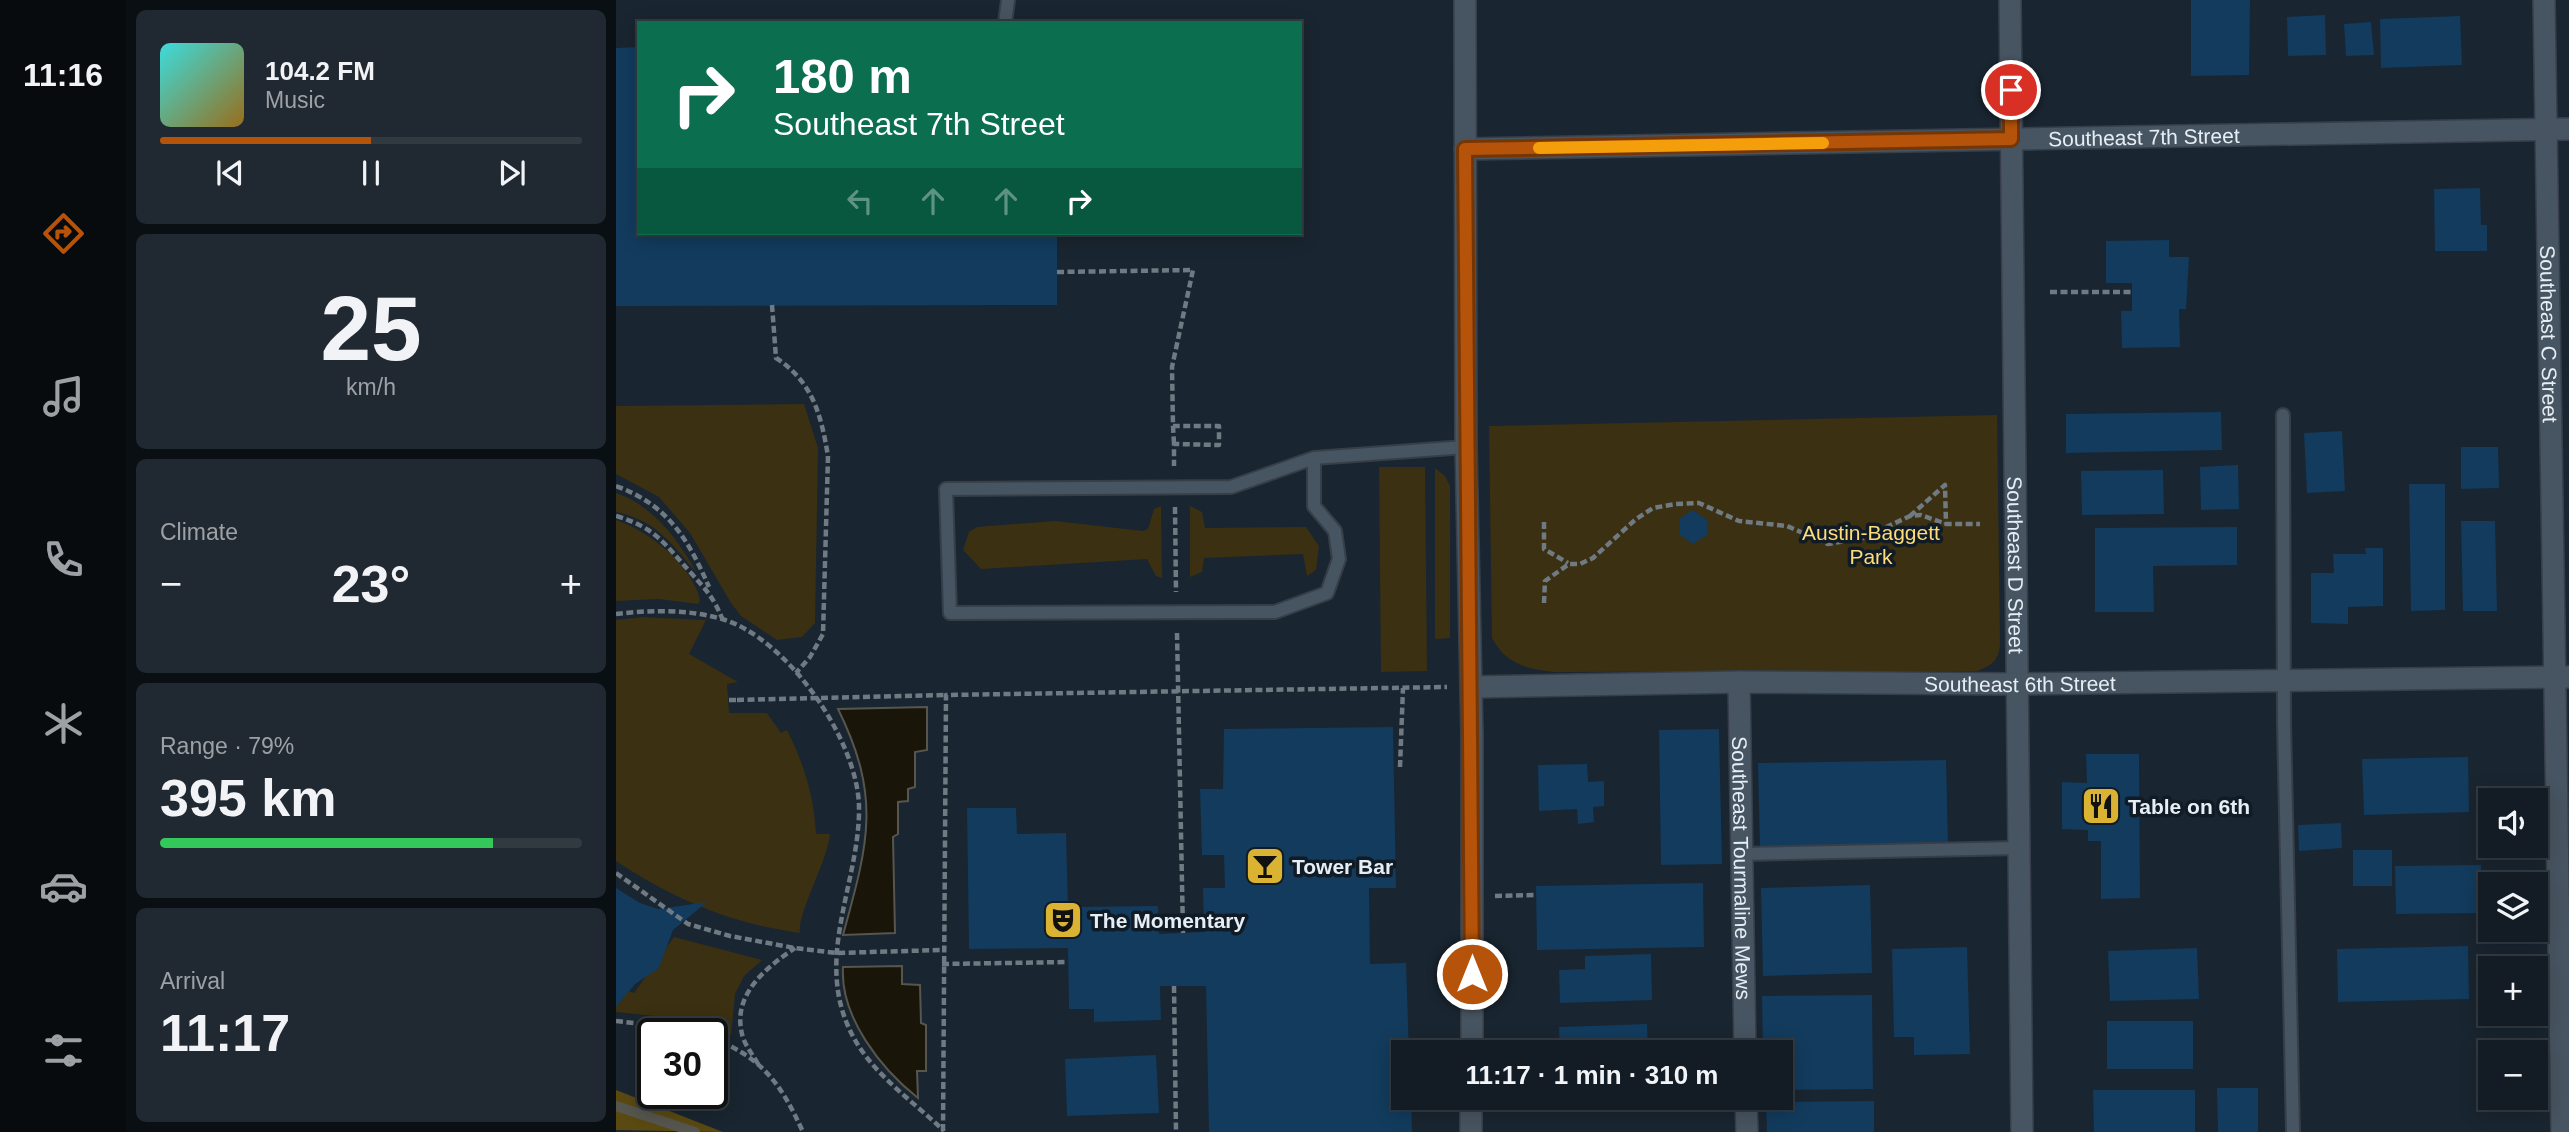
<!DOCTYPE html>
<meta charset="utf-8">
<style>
:root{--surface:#131c24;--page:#202931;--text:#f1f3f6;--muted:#9da1a6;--line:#323a41;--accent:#b45309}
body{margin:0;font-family:Arial,sans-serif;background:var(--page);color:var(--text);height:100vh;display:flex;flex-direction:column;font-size:26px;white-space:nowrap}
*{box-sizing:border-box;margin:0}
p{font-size:23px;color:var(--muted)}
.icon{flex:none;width:38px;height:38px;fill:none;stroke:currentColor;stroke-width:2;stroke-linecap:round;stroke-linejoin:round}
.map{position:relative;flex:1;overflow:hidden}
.panel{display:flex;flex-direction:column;gap:10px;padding:10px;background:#0a0f14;width:490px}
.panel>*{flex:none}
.guide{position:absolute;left:21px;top:21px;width:665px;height:214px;border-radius:0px;box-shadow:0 4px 18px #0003,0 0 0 2px var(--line);background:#0b6e4f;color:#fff;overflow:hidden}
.fabs{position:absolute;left:1862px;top:788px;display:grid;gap:14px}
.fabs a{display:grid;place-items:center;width:70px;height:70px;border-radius:0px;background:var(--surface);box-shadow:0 4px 18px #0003,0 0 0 2px var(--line);font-size:35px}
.speed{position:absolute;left:21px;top:1018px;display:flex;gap:14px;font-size:35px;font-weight:700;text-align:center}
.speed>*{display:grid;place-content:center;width:91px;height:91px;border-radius:50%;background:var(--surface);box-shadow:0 4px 18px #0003,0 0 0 2px var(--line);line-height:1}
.speed .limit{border:4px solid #111;border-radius:10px;background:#fff;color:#111}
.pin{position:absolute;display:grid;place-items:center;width:60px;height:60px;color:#fff;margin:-30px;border:4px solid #fff;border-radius:50%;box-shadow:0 2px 7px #0007}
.me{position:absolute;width:77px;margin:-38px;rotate:0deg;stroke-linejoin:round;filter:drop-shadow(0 0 5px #0008)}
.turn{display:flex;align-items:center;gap:24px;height:147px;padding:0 21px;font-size:32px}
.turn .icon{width:91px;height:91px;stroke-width:2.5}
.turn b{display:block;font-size:49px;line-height:60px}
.lanes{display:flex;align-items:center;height:66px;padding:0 21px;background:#0003;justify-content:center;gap:35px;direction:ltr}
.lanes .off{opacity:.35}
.big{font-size:52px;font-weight:700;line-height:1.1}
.panel .card{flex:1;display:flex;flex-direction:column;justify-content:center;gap:10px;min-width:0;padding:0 24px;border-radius:10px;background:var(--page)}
.panel .dial{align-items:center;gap:0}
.dial b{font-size:91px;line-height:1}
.song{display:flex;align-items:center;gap:21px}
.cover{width:84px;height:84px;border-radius:10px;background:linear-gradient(135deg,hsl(180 70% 55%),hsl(40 70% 35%))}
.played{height:7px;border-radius:4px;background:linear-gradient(90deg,var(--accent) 50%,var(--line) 50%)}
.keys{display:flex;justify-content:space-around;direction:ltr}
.heat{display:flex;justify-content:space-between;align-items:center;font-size:38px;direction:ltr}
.charge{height:10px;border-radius:5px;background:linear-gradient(90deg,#34c759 79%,var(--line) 0)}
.trip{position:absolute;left:775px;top:1040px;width:402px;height:70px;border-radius:0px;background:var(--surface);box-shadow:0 4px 18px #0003,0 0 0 2px var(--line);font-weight:700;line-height:70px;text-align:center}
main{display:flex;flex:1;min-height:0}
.tab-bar{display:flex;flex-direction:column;width:126px;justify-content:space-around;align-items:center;background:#080b0e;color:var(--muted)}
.tab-bar .icon{width:49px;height:49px}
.tab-bar .active{color:var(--accent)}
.tab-bar b{font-size:32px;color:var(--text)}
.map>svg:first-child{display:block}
</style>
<main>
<nav class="tab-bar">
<b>11:16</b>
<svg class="icon active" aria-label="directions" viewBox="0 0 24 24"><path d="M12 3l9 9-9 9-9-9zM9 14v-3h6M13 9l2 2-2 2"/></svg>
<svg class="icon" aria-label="music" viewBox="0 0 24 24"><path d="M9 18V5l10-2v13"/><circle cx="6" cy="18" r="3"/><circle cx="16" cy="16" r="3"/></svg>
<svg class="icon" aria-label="phone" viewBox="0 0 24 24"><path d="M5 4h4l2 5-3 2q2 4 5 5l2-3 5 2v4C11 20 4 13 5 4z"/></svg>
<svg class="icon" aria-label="climate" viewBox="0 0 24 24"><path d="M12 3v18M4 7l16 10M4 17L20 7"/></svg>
<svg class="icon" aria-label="car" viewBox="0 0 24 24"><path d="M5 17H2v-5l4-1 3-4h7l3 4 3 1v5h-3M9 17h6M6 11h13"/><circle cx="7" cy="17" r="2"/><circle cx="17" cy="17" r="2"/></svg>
<svg class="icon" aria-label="filters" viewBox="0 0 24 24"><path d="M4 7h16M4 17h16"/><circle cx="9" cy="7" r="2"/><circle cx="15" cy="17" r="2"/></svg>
</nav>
<section class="panel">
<div class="card">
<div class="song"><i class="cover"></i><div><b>104.2 FM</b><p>Music</p></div></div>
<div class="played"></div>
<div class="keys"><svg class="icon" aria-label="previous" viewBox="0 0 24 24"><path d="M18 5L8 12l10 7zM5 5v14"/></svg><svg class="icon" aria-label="pause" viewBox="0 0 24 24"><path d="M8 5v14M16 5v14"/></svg><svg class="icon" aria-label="next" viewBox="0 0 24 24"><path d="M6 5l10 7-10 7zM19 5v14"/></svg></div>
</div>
<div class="card dial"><b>25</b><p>km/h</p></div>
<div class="card"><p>Climate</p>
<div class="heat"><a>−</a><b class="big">23°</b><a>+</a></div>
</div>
<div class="card"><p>Range · 79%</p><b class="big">395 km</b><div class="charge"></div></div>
<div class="card"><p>Arrival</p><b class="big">11:17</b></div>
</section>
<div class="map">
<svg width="1953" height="1132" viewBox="0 0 1953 1132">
<rect width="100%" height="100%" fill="#192530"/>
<g fill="#3b3011">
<polygon points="188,404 202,448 199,623 186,637 161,640 125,616 115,603 74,533 43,497 0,474 0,406"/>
<path d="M1381,415L1384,643C1383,660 1377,665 1361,671L938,672C910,669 890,664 876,638L873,426Z"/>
<polygon points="763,467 809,467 811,671 765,672"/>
<polygon points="819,468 829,476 834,486 834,638 819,639"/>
<path d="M0,493C37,505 63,541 81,573C55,544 42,521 0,512Z"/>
<polygon points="545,506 546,578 540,576 531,559 365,569 347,550 353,532 361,527 439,521 527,531 532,529 538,509"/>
<polygon points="574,506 586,512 589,528 690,527 703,546 700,570 691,576 687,554 588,558 586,572 574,577"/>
<path d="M0,520C32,530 77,566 84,600L82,604L43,599L0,601Z"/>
<path d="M27,617L90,620L73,654L122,682L111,684L113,713H151L165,733L171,730C188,764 198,796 200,834H214C211,863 181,913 184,933C116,924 57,899 0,861V620Z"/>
<polygon points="58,937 146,960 128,976 119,994 115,1035 79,1020 0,1012 0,986 18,993"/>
</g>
<polygon fill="#5a4911" points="0,1090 107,1132 0,1130"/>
<g fill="#191508" stroke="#56564f" stroke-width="2">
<path d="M311,707V750L299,752V787L292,789V801L282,802V834L277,837L279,933L227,935C252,844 266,798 222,709Z"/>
<path d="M286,966V984L304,985L305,1023L310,1025V1071H301L302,1098C265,1069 224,1017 227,967Z"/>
</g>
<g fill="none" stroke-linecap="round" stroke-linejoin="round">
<polyline stroke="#56564f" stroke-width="10" points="0,1106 79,1132"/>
</g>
<g fill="#123b5d">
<polygon points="1575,0 1634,0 1633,75 1575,76"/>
<polygon points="1709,15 1710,55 1672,56 1671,17"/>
<polygon points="1844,16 1846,65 1765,68 1764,19"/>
<polygon points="1755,22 1758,55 1730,56 1728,24"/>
<polygon points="23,47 23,233 441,233 441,305 0,306 0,48"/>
<polygon points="1864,188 1865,225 1871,225 1871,251 1819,251 1818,189"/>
<polygon points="1553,240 1553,257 1573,257 1570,309 1563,309 1564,347 1506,348 1505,311 1516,311 1516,283 1490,283 1490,241"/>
<polygon points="1605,412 1606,450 1450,453 1450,414"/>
<polygon points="1726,431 1729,491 1691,493 1688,433"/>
<polygon points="1845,447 1882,447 1883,488 1845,489"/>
<polygon points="1622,465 1623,509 1585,510 1584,467"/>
<polygon points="1547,470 1548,514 1466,515 1465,471"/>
<polygon points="1793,484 1829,484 1829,610 1795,611"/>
<polygon points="1077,510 1091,520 1091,535 1077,544 1064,535 1063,519"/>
<polygon points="1845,521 1879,521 1881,611 1847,611"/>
<polygon points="1621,527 1621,565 1537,566 1538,612 1479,612 1479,528"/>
<polygon points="1749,548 1767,548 1767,606 1732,607 1732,624 1695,623 1695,573 1718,573 1717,554 1750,554"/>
<polygon points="777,727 780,888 753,888 754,964 790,963 793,1052 788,1052 788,1097 795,1097 796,1132 593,1132 590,986 544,986 545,1020 478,1022 478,1009 453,1009 452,948 353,949 351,808 400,808 401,834 450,833 452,907 542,906 543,934 588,932 587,888 609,888 608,855 586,855 584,789 607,789 608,729"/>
<polygon points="1103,729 1106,864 1045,865 1043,730"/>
<polygon points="1470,754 1523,754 1524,898 1485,899 1485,841 1472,841 1472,830 1446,829 1446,782 1471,783"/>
<polygon points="1852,757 1853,812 1748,815 1746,759"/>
<polygon points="1330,760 1332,845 1144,848 1142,763"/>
<polygon points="971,764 972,782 988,781 988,806 977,807 978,822 962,824 961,809 923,811 922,765"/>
<polygon points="1725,823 1726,848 1683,851 1682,825"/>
<rect x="1737" y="850" width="39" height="36"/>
<polygon points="1865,865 1866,913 1780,914 1779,866"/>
<polygon points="1087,883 1088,947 921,950 920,886"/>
<polygon points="1254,885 1256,973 1147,976 1145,888"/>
<polygon points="0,888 24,903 42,909 91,902 57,930 43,968 19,984 0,1007"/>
<polygon points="1852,946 1853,999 1722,1002 1721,949"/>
<polygon points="1351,947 1354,1054 1298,1055 1298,1037 1278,1037 1276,949"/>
<polygon points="1581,948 1583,999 1494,1001 1492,951"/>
<polygon points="1035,954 1036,1000 944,1003 943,970 969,969 969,956"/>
<polygon points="1256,995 1257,1089 1166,1090 1166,1052 1147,1052 1146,996"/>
<rect x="1491" y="1021" width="86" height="48"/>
<polygon points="1031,1024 1032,1052 944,1052 943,1027"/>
<polygon points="540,1055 543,1113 451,1116 449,1059"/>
<polygon points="1601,1088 1642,1088 1642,1132 1602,1132"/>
<polygon points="1477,1090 1579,1090 1579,1132 1478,1132"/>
<polygon points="1258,1101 1258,1132 1151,1132 1150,1102"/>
</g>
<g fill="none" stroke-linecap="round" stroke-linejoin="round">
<g stroke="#363f49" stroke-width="16">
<g id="service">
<polyline points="389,23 392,0"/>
<polyline points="1667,415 1668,724 1677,1132"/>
<polyline points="698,458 698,506 719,531 723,559 711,593 659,612 334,613 330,489 615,487 698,458 850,447"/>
<polyline points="1126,854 1403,848"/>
</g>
</g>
<g stroke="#363f49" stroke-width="24">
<g id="minor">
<polyline points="849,0 850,447 856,735 856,1052"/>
<path id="s1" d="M1394,0L1406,1132"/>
<path id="s2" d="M849,149L1953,129"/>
<path id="s3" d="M1123,682L1129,1052"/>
<path id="s4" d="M856,687L1123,682L1401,684L1953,677"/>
<polyline points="1130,1097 1131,1132"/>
<polyline points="855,1132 855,1097"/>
</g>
</g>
<g stroke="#363f49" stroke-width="24">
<g id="tertiary">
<path id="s5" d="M1928,0L1946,1132"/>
</g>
</g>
<g stroke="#707a83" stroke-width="4.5" stroke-dasharray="7 3.5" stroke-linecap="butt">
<polyline points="441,272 577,270 556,367 557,426 603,426 603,445 558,444 558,466"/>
<polyline points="1434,292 1516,292"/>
<path d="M156,305L160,358C197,382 205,415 212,456L207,634L194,657L180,673"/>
<polyline points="557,426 558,444"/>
<path d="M0,486C52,505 72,539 93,587"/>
<polyline points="559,507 560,592"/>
<path d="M0,516C41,528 49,545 76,574C91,591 97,597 106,618"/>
<polyline points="1294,516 1329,485 1330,524"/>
<polyline points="928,522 928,549 952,563"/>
<polyline points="928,603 929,581 953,564 964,564 977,558 1020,519 1037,508 1060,504 1083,503 1123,521 1171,526 1212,544 1247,538 1294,516 1305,515 1330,524 1364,524"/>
<path d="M0,614C34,610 72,609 106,619C171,638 242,740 243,807C244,880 200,953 232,1026C251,1071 295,1099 328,1131"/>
<polyline points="561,633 567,933"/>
<polyline points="113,700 121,700"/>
<polyline points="784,767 787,688"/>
<polyline points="0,873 72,924 114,936 179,948 221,953 326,950"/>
<polyline points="879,896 920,895"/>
<polyline points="326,964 452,962"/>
<polyline points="558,986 560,1132"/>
<polyline points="0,1021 73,1029 87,1034"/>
<path d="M96,1038C147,1058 165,1084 187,1132"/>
<path d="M142,1064C137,1055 128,1044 126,1034C116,994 151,967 179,948"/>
<polyline points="327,1131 330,695 831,687"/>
</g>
<use href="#service" stroke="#475461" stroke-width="12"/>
<use href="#minor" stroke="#475461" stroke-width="21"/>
<use href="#tertiary" stroke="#475461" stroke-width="21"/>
<polyline stroke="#707a83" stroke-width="4.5" stroke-dasharray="7 3.5" stroke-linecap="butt" points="121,700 330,695"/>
</g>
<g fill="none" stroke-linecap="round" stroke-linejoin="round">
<g stroke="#753606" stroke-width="18">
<polyline id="route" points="856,974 849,149 1395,139 1395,90"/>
</g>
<use href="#route" stroke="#b45309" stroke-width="12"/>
<polyline stroke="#f59e0b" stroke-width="12" points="923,148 1207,143"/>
</g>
<defs>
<g id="restaurant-square" transform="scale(2.0125)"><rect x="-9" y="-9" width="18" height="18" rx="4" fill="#dab333" stroke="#101b26"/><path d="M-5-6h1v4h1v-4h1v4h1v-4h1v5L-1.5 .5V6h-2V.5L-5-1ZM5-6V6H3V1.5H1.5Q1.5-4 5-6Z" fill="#111"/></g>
<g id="bar-square" transform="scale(2.0125)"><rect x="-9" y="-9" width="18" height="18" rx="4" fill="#dab333" stroke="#101b26"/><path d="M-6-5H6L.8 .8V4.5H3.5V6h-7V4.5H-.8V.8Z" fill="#111"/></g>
<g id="theatre-square" transform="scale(2.0125)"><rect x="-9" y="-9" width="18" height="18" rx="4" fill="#dab333" stroke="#101b26"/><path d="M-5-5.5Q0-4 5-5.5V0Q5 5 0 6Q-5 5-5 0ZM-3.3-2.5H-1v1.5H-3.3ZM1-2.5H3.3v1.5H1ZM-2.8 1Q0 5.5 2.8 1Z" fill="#111"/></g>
</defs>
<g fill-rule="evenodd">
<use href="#restaurant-square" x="1485" y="806"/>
<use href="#bar-square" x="649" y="866"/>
<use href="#theatre-square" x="447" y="920"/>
</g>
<g text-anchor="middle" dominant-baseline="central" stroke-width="7" stroke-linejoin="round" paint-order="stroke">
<g font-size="21" fill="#e6eef5" stroke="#101b26">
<text stroke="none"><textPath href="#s2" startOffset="679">Southeast 7th Street</textPath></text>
<text stroke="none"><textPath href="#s5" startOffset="334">Southeast C Street</textPath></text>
<text stroke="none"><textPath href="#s1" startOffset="565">Southeast D Street</textPath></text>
<text stroke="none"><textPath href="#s4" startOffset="548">Southeast 6th Street</textPath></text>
<text stroke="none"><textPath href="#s3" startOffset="186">Southeast Tourmaline Mews</textPath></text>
</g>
<g font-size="21" fill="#fedc7a" stroke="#101b26">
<text x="1255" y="532">Austin-Baggett<tspan x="1255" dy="24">Park</tspan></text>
</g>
<g font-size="21" font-weight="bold" fill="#e6eef5" stroke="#101b26" text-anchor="start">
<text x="1512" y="806">Table on 6th</text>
<text x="676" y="866">Tower Bar</text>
<text x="474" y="920">The Momentary</text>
</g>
</g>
</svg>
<div class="fabs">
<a><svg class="icon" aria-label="sound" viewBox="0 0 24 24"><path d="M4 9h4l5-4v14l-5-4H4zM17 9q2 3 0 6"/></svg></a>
<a><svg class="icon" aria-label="layers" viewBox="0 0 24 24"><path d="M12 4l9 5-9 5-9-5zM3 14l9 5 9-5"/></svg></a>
<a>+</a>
<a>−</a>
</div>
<div class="speed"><div class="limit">30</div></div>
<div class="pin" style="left:1395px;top:90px;background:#d93025"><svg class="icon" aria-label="arrive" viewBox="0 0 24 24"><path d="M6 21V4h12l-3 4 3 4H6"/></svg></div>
<svg class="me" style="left:856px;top:974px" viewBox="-20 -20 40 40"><circle r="17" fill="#b45309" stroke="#fff" stroke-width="3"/><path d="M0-11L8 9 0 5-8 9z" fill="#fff"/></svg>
<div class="trip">11:17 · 1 min · 310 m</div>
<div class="guide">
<div class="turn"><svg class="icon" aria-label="right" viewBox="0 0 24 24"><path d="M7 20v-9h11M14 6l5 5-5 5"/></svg><div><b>180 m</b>Southeast 7th Street</div></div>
<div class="lanes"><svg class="icon off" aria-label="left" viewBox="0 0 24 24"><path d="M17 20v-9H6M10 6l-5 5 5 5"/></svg><svg class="icon off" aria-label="ahead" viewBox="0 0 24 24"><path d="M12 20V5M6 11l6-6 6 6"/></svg><svg class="icon off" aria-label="ahead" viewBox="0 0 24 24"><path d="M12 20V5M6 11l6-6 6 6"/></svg><svg class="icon" aria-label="right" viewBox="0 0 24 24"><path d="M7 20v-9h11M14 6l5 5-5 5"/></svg></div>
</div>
</div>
</main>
